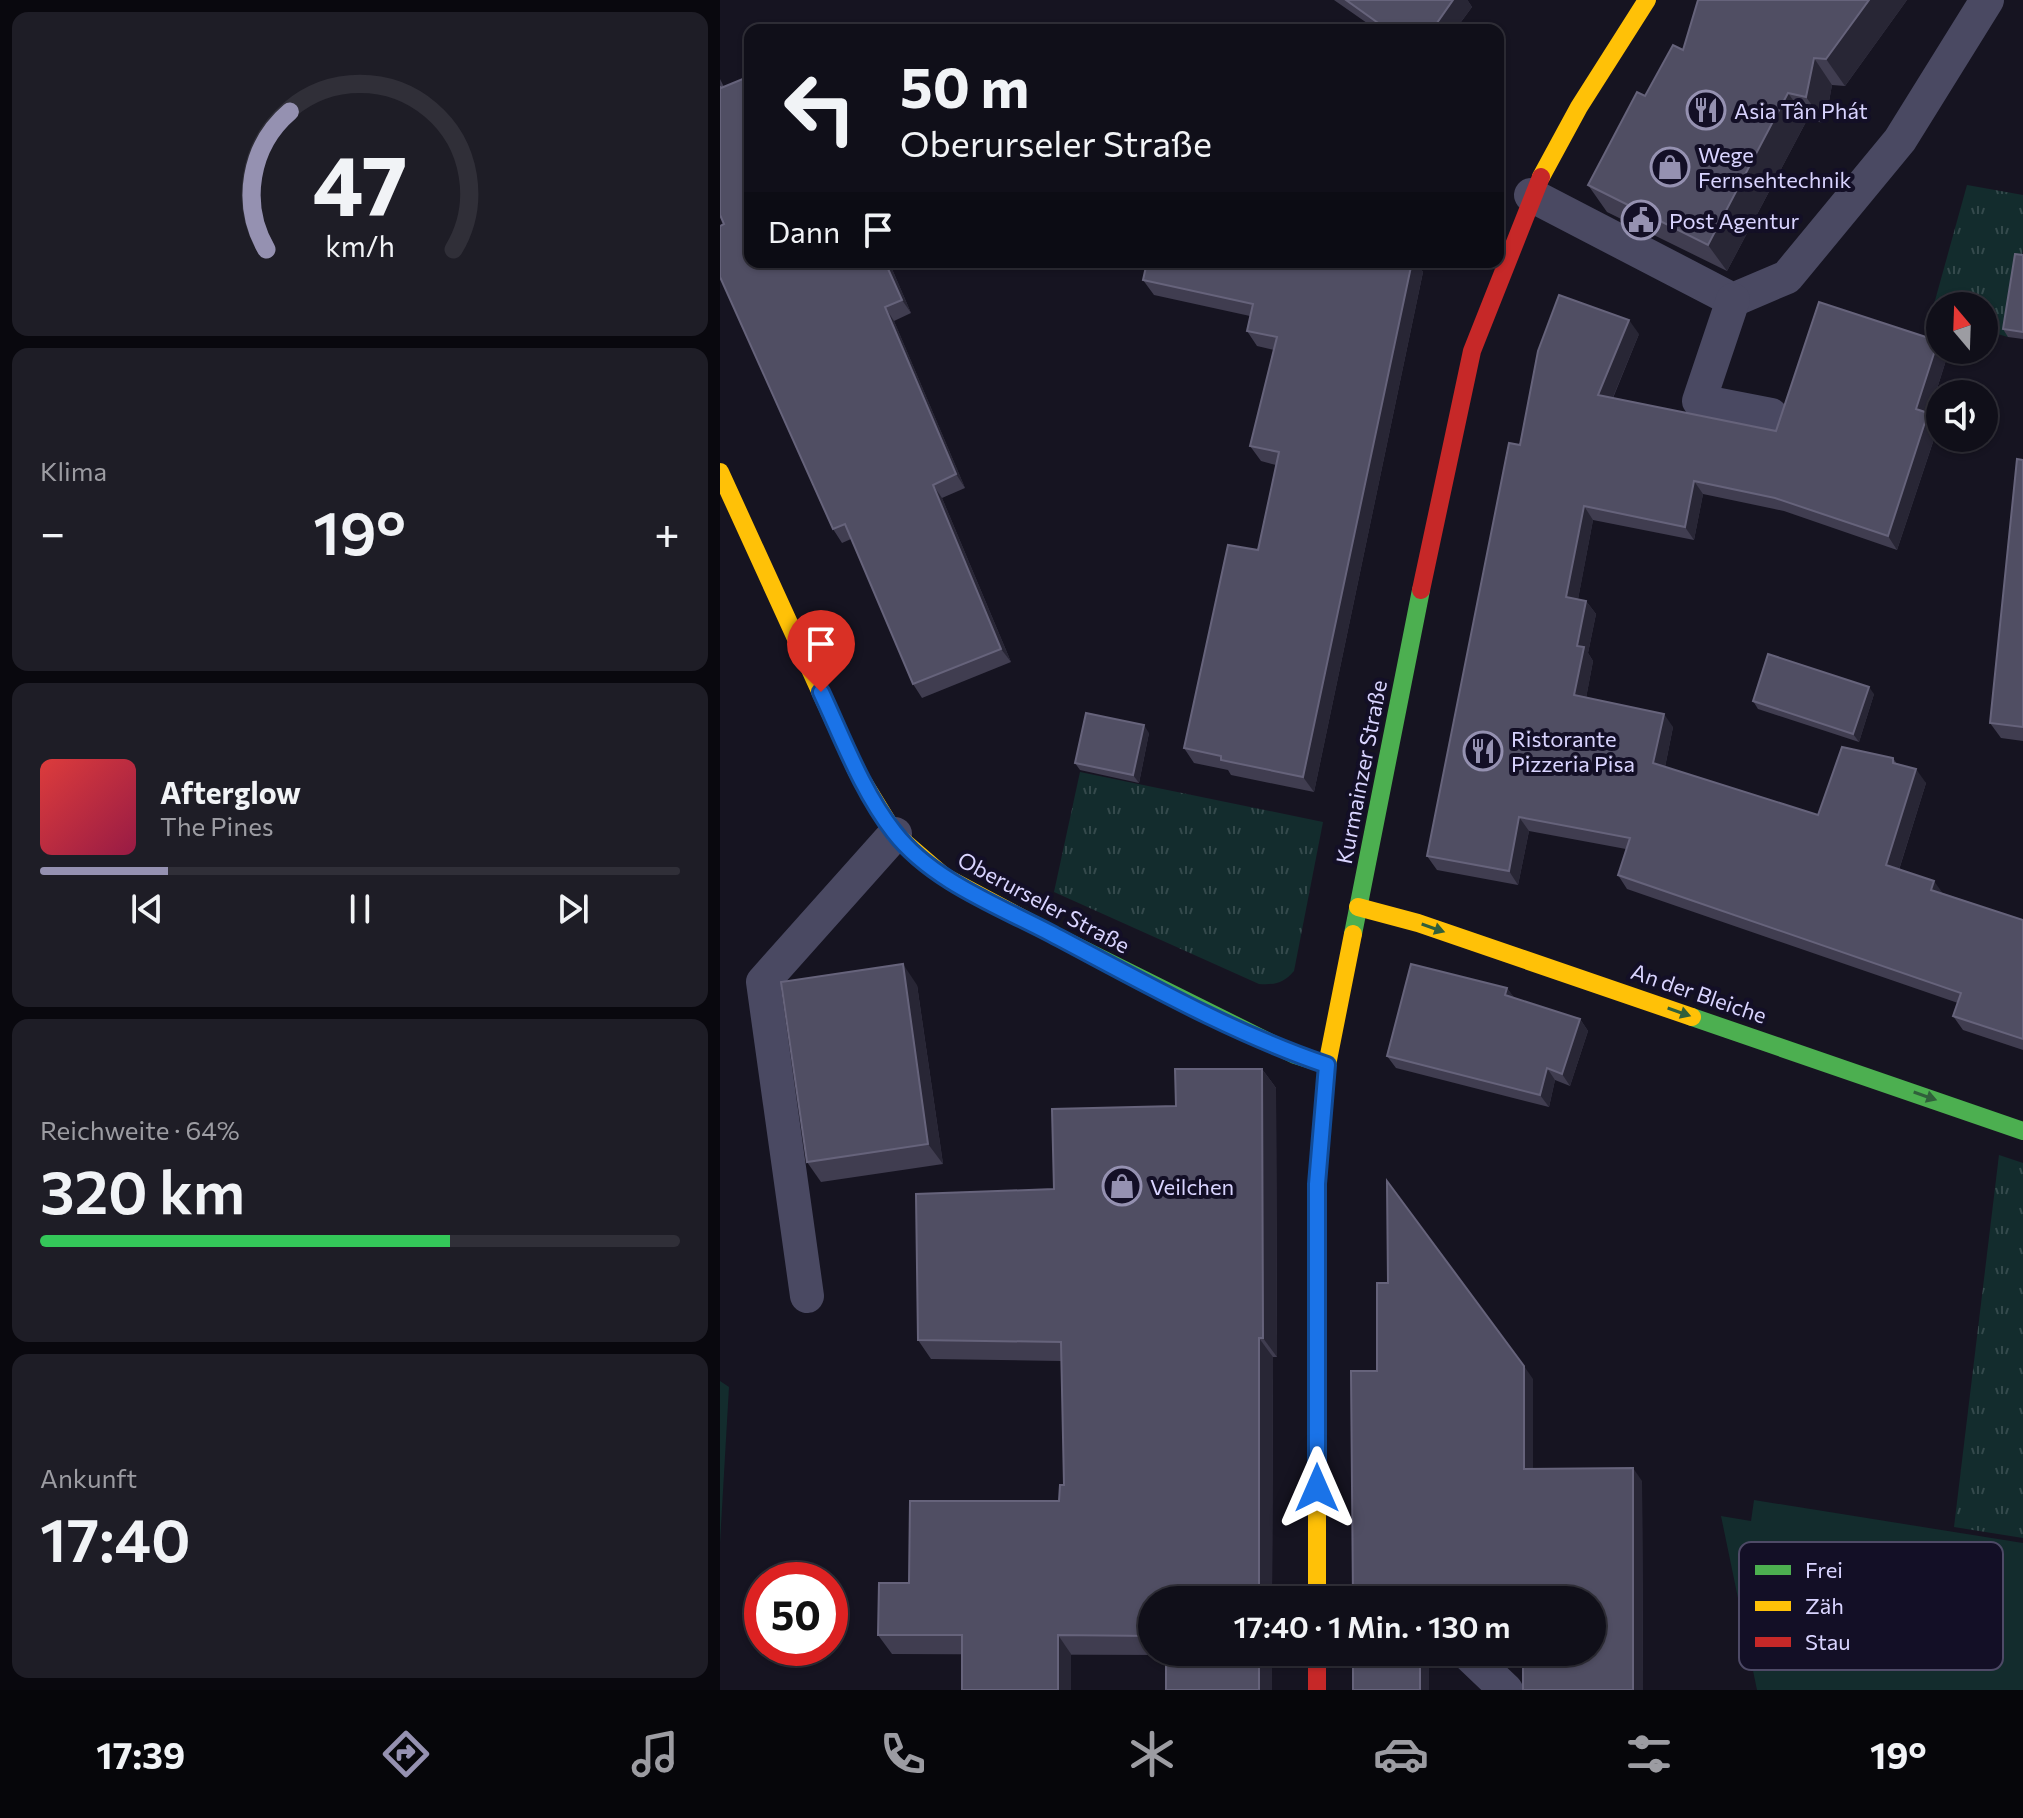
<!DOCTYPE html>
<html lang="de">
<meta charset="utf-8">
<style>
:root{--surface:#100f19;--page:#1e1d26;--text:#f1f3f6;--muted:#9c9ca2;--line:#302f38;--accent:#9591b1}
body{margin:0;font-family:Commissioner,sans-serif;background:var(--page);color:var(--text);height:100vh;display:flex;flex-direction:column;font-size:30px;white-space:nowrap}
*{box-sizing:border-box;margin:0}
p{font-size:26px;color:var(--muted)}
.icon{flex:none;width:44px;height:44px;fill:none;stroke:currentColor;stroke-width:2;stroke-linecap:round;stroke-linejoin:round}
.map{position:relative;flex:1;overflow:hidden}
.drawer{display:flex;flex-direction:column;gap:12px;padding:12px;background:#09080e;width:720px}
.drawer>*{flex:none}
.hud{position:absolute;left:24px;top:24px;width:760px;height:244px;border-radius:16px;box-shadow:0 2px 6px #0004,0 0 0 2px var(--line);background:#100f19;color:var(--text);overflow:hidden}
.needle{width:52px;rotate:341deg}
.controls{position:absolute;left:1206px;top:292px;display:grid;gap:16px}
.controls a{display:grid;place-items:center;width:72px;height:72px;border-radius:50%;background:var(--surface);box-shadow:0 2px 6px #0004,0 0 0 2px var(--line);font-size:40px}
.speed{position:absolute;left:24px;top:1562px;display:flex;gap:16px;font-size:40px;font-weight:700;text-align:center}
.speed>*{display:grid;place-content:center;width:104px;height:104px;border-radius:50%;background:var(--surface);box-shadow:0 2px 6px #0004,0 0 0 2px var(--line);line-height:1}
.speed .limit{border:12px solid #d22;background:#fff;color:#111}
.pin{position:absolute;display:grid;place-items:center;width:68px;height:68px;color:#fff;margin:-82px -34px;border-radius:50% 50% 50% 0;rotate:-45deg;box-shadow:0 0 8px #0007}
.pin .icon{rotate:45deg}
.me{position:absolute;width:88px;margin:-44px;rotate:0deg;stroke-linejoin:round;filter:drop-shadow(0 0 6px #0008)}
.turn{display:flex;align-items:center;gap:28px;height:168px;padding:0 24px;font-size:36px}
.turn .icon{width:104px;height:104px;stroke-width:2.5}
.turn b{display:block;font-size:56px;line-height:68px}
.then{display:flex;align-items:center;height:76px;padding:0 24px;background:#0003;gap:16px;font-size:30px}
.big{font-size:60px;font-weight:600;line-height:1.1}
.drawer .widget{flex:1;display:flex;flex-direction:column;justify-content:center;gap:12px;min-width:0;padding:0 28px;border-radius:16px;background:var(--page)}
.drawer .dial{align-items:center;gap:0}
.dial svg{height:208px;overflow:visible;fill:none;stroke:var(--line);stroke-width:7;stroke-linecap:round;text-anchor:middle}
.dial text{fill:var(--text);stroke:none}
.song{display:flex;align-items:center;gap:24px}
.cover{width:96px;height:96px;border-radius:12px;background:linear-gradient(135deg,hsl(0 70% 55%),hsl(340 70% 35%))}
.played{height:8px;border-radius:4px;background:linear-gradient(90deg,var(--accent) 20%,var(--line) 20%)}
.keys{display:flex;justify-content:space-around;direction:ltr}
.heat{display:flex;justify-content:space-between;align-items:center;font-size:44px;direction:ltr}
.charge{height:12px;border-radius:6px;background:linear-gradient(90deg,#34c759 64%,var(--line) 0)}
.trip{position:absolute;left:418px;top:1586px;width:468px;height:80px;border-radius:40px;background:var(--surface);box-shadow:0 2px 6px #0004,0 0 0 2px var(--line);font-weight:600;line-height:80px;text-align:center}
.tab-bar{display:flex;height:128px;justify-content:space-around;align-items:center;background:#06060a;color:var(--muted)}
.tab-bar .icon{width:56px;height:56px}
.tab-bar .on{color:var(--accent)}
.tab-bar b{font-size:36px;color:var(--text)}
main{display:flex;flex:1;min-height:0}
.map>svg:first-child{display:block}
</style>
<main>
<section class="drawer">
<div class="widget dial"><svg viewBox="0 0 100 80">
<path d="M14 69A42 42 0 1 1 86 69"/>
<path d="M14 69A42 42 0 0 1 23 16" stroke="#9591b1"/>
<text x="50" y="56" font-size="32" font-weight="700">47</text>
<text x="50" y="72" font-size="11">km/h</text>
</svg></div>
<div class="widget"><p>Klima</p>
<div class="heat"><a>−</a><b class="big">19°</b><a>+</a></div>
</div>
<div class="widget">
<div class="song"><i class="cover"></i><div><b>Afterglow</b><p>The Pines</p></div></div>
<div class="played"></div>
<div class="keys"><svg class="icon" aria-label="previous" viewBox="0 0 24 24"><path d="M18 5L8 12l10 7zM5 5v14"/></svg><svg class="icon" aria-label="pause" viewBox="0 0 24 24"><path d="M8 5v14M16 5v14"/></svg><svg class="icon" aria-label="next" viewBox="0 0 24 24"><path d="M6 5l10 7-10 7zM19 5v14"/></svg></div>
</div>
<div class="widget"><p>Reichweite · 64%</p><b class="big">320 km</b><div class="charge"></div></div>
<div class="widget"><p>Ankunft</p><b class="big">17:40</b></div>
</section>
<div class="map">
<svg width="1303" height="1690" viewBox="0 0 1303 1690">
<defs>
<pattern id="park-tufts" width="24" height="20" patternUnits="userSpaceOnUse" patternTransform="scale(2)"><rect width="24" height="20" fill="#132c2d"/><path d="M3 7l-1-3M5 7V3M7 7l1-3M15 17l-1-3M17 17v-4M19 17l1-3" fill="none" stroke="#354a4c"/></pattern>
</defs>
<rect width="100%" height="100%" fill="#161421"/>
<g fill="#132c2d">
<polygon points="0,1381 9,1387 0,1543"/>
<polygon points="1034,1500 1303,1543 1303,1690 1037,1690 1001,1516 1031,1521"/>
</g>
<g fill="url(#park-tufts)">
<polygon points="1247,185 1303,195 1303,249 1288,337 1264,330 1264,306 1220,306 1220,318 1211,315"/>
<path d="M360,772L603,822L574,971C564,983 555,985 539,984L334,892Z"/>
<polygon points="1279,1155 1303,1163 1303,1538 1234,1527"/>
</g>
<g fill="none" stroke-linecap="round" stroke-linejoin="round">
<g stroke="#4a4962" stroke-width="34">
<polyline points="811,195 1013,300 1067,277 1180,140 1267,0"/>
<polyline points="1013,300 979,401 1051,415"/>
<polyline points="87,1296 43,982 175,834"/>
<polyline points="746,1652 786,1690"/>
</g>
<g stroke="#4caf50" stroke-width="18">
<polyline points="324,930 575,1055 607,1065"/>
<polyline points="633,934 701,590"/>
<polyline points="972,1017 1303,1131"/>
</g>
<g stroke="#ffc107" stroke-width="18">
<polyline points="821,177 859,107 927,0"/>
<polyline points="0,472 137,772 175,834 225,877 324,930"/>
<polyline points="638,907 698,923 972,1017"/>
<polyline points="597,1600 597,1184 607,1065 633,934"/>
</g>
<g stroke="#c62828" stroke-width="18">
<polyline points="701,590 752,351 821,177"/>
<polyline points="597,1652 597,1690"/>
</g>
</g>
<g fill="#403d50">
<polygon points="614,0 748,0 748,1 752,7 735,30 657,30"/>
<polygon points="1187,0 1125,86 1112,85 1105,123 1087,120 1007,271 887,212 868,185 925,96 963,50"/>
<polygon points="0,79 4,87 30,262 169,262 191,313 174,321 245,488 222,498 291,662 202,698 193,684 131,539 122,543 113,529 4,224"/>
<polygon points="1303,255 1303,339 1288,337 1283,329"/>
<polygon points="427,262 696,262 703,272 594,792 511,775 508,770 474,763 464,748 538,550 556,465 541,461 530,446 554,350 537,346 527,331 530,316 434,295 423,280"/>
<polygon points="919,334 893,398 1056,431 1218,341 1220,343 1220,350 1228,354 1209,414 1218,427 1177,550 1064,511 983,494 974,540 873,520 858,599 866,601 876,614 868,653 873,661 866,698 953,727 945,767 1098,815 1173,758 1177,764 1206,783 1179,870 1222,893 1303,920 1303,1050 1243,1030 1233,1016 1238,1003 907,889 898,875 906,849 809,831 798,885 717,870 707,856 800,445"/>
<polygon points="1303,460 1303,741 1281,738 1270,723"/>
<polygon points="1154,694 1139,742 1038,709 1033,701"/>
<polygon points="429,733 419,783 360,770 355,763"/>
<polygon points="197,985 223,1164 101,1182 87,1162"/>
<polygon points="787,988 794,998 860,1019 868,1031 850,1086 835,1080 829,1107 676,1068 667,1056"/>
<polygon points="542,1069 556,1088 557,1357 553,1357 552,1600 432,1600 432,1652 552,1652 552,1690 446,1690 446,1655 172,1654 158,1635 189,1583 339,1501 344,1485 341,1361 211,1359 198,1340 334,1189 456,1106"/>
<polygon points="813,1379 813,1469 922,1481 923,1690 803,1690 872,1600 633,1600"/>
</g>
<g fill="#282635">
<polygon points="733,0 748,0 748,1 752,7 735,30 712,30"/>
<polygon points="1149,0 1187,0 1125,86 1106,59"/>
<polygon points="1094,58 1112,85 1105,123 1086,97"/>
<polygon points="1068,93 1087,120 1007,271 988,245"/>
<polygon points="165,262 169,262 191,313 182,300"/>
<polygon points="692,262 696,262 703,272 594,792 583,777"/>
<polygon points="165,307 174,321 245,488 236,474"/>
<polygon points="909,320 919,334 888,409 878,395"/>
<polygon points="1218,341 1220,343 1220,350 1225,350 1228,354 1209,414 1218,427 1177,550 1168,536 1196,409"/>
<polygon points="974,481 983,494 974,540 965,527"/>
<polygon points="213,485 222,498 291,662 281,649"/>
<polygon points="864,506 873,520 856,610 846,597"/>
<polygon points="866,601 876,614 868,653 873,661 864,709 854,695 857,646"/>
<polygon points="1149,687 1154,694 1139,742 1133,734"/>
<polygon points="944,714 953,727 943,777 933,763"/>
<polygon points="424,725 429,733 419,783 413,775"/>
<polygon points="1196,769 1206,783 1176,879 1166,865"/>
<polygon points="799,817 809,831 798,885 789,871"/>
<polygon points="1214,881 1224,895 1211,890"/>
<polygon points="183,964 197,985 223,1164 208,1144"/>
<polygon points="787,988 796,1000 785,995"/>
<polygon points="860,1019 868,1031 850,1086 842,1074"/>
<polygon points="827,1068 835,1080 829,1107 820,1095"/>
<polygon points="542,1069 556,1088 557,1357 543,1338"/>
<polygon points="539,1338 553,1357 552,1600 539,1600"/>
<polygon points="804,1366 813,1379 813,1482 804,1469"/>
<polygon points="913,1468 922,1481 923,1690 913,1690"/>
<polygon points="338,1635 351,1654 351,1690 338,1690"/>
<rect x="539" y="1652" width="13" height="38"/>
<rect x="700" y="1652" width="9" height="38"/>
</g>
<g fill="#504e63" stroke="#66637b" stroke-width="2">
<polygon points="626,0 733,0 712,30 668,30"/>
<polygon points="978,0 1149,0 1106,59 1094,58 1086,97 1068,93 988,245 868,185 917,92 925,96 953,45 963,50"/>
<polygon points="30,76 30,262 165,262 182,300 165,307 236,474 213,485 281,649 193,684 125,524 113,529 0,277 0,226 4,224 0,215 0,87 1,88"/>
<polygon points="1295,254 1303,255 1303,332 1283,329"/>
<polygon points="427,262 692,262 583,777 501,760 501,756 464,748 508,545 538,550 559,452 530,446 557,337 527,331 533,304 423,280"/>
<polygon points="839,295 909,320 878,395 1056,431 1099,302 1218,341 1196,409 1208,413 1168,536 1055,498 974,481 965,527 864,506 846,597 866,601 857,646 864,647 854,695 944,714 933,763 1098,815 1122,747 1173,758 1173,763 1196,769 1166,865 1214,881 1211,890 1303,920 1303,1039 1233,1016 1241,993 898,875 910,838 799,817 789,871 707,856 789,443 800,445 818,351"/>
<polygon points="1297,459 1303,460 1303,727 1270,723"/>
<polygon points="1048,654 1149,687 1133,734 1033,701"/>
<polygon points="366,713 424,725 413,775 355,763"/>
<polygon points="183,964 208,1144 87,1162 61,982"/>
<polygon points="691,964 787,988 785,995 860,1019 842,1074 827,1068 820,1095 667,1056"/>
<polygon points="455,1069 542,1069 543,1338 539,1338 539,1600 432,1600 432,1636 338,1635 338,1690 242,1690 242,1635 158,1635 159,1583 189,1583 190,1501 339,1501 340,1485 344,1485 341,1342 198,1340 196,1194 334,1189 332,1109 456,1106"/>
<polygon points="667,1181 804,1366 804,1469 913,1468 913,1690 803,1690 803,1652 872,1652 872,1600 804,1600 804,1597 699,1597 699,1600 633,1600 631,1371 657,1371 657,1283 668,1283"/>
<rect x="446" y="1652" width="93" height="38"/>
<rect x="633" y="1652" width="67" height="38"/>
</g>
<defs><path id="oneway-solid" d="M-6-.8H1V-3.2L6.5 0L1 3.2V.8H-6Z" transform="scale(2)"/></defs>
<g fill="#305f3b">
<use href="#oneway-solid" transform="translate(713 928) rotate(19)"/>
<use href="#oneway-solid" transform="translate(959 1012) rotate(19)"/>
<use href="#oneway-solid" transform="translate(1205 1096) rotate(19)"/>
</g>
<g fill="none" stroke-linecap="round" stroke-linejoin="round">
<g stroke="#114b97" stroke-width="20">
<path id="route" d="M101,692C123,739 142,791 174,832C212,881 279,906 332,934C421,981 512,1033 607,1065L597,1184V1488"/>
</g>
<use href="#route" stroke="#1a73e8" stroke-width="14"/>
</g>
<defs>
<g id="restaurant-ring" transform="scale(2)"><circle r="9.5" fill="#130f26" stroke="#9591b1" stroke-width="1.5"/><path d="M-5-6h1v4h1v-4h1v4h1v-4h1v5L-1.5 .5V6h-2V.5L-5-1ZM5-6V6H3V1.5H1.5Q1.5-4 5-6Z" fill="#9591b1"/></g>
<g id="shop-ring" transform="scale(2)"><circle r="9.5" fill="#130f26" stroke="#9591b1" stroke-width="1.5"/><path d="M-5-2.5h2.3a2.7 3.5 0 0 1 5.4 0H5L5.5 6h-11ZM-1.5-2.5h3a1.5 2.3 0 0 0-3 0Z" fill="#9591b1"/></g>
<g id="civic-ring" transform="scale(2)"><circle r="9.5" fill="#130f26" stroke="#9591b1" stroke-width="1.5"/><path d="M-.6-6.5H3V-4.5H.6V-3L4-1V1h2V6H-6V1h2V-1L-.6-3ZM-1.2 2.5V6h2.4V2.5Z" fill="#9591b1"/></g>
</defs>
<g fill-rule="evenodd">
<use href="#restaurant-ring" x="986" y="110"/>
<use href="#shop-ring" x="950" y="167"/>
<use href="#civic-ring" x="921" y="220"/>
<use href="#restaurant-ring" x="763" y="751"/>
<use href="#shop-ring" x="402" y="1186"/>
</g>
<g text-anchor="middle" dominant-baseline="central" stroke-width="8" stroke-linejoin="round" paint-order="stroke">
<g font-size="22" fill="#d9d4ff" stroke="#130f26" text-anchor="start">
<text x="1014" y="110">Asia Tân Phát</text>
<text x="978" y="154">Wege<tspan x="978" dy="25">Fernsehtechnik</tspan></text>
<text x="949" y="220">Post Agentur</text>
<text x="791" y="738">Ristorante<tspan x="791" dy="25">Pizzeria Pisa</tspan></text>
<text x="430" y="1186">Veilchen</text>
</g>
<g font-size="22" fill="#d9d4ff" stroke="#130f26">
<text transform="translate(641 772) rotate(-79)">Kurmainzer Straße</text>
<text transform="translate(324 902) rotate(28)">Oberurseler Straße</text>
<text transform="translate(979 993) rotate(19)">An der Bleiche</text>
</g>
</g>
<rect x="1019" y="1542" width="264" height="128" rx="12" fill="#130f26" stroke="#4e4a67" stroke-width="2"/>
<rect x="1035" y="1565" width="36" height="10" fill="#4caf50"/>
<rect x="1035" y="1601" width="36" height="10" fill="#ffc107"/>
<rect x="1035" y="1637" width="36" height="10" fill="#c62828"/>
<g font-size="22" fill="#d9d4ff">
<text x="1085" y="1578">Frei</text>
<text x="1085" y="1614">Zäh</text>
<text x="1085" y="1650">Stau</text>
</g>
</svg>
<div class="controls">
<a><svg class="needle" viewBox="-14 -14 28 28"><path d="M0-13l5 13h-10z" fill="#e53935"/><path d="M0 13l5-13h-10z" fill="#9c9ca2"/></svg></a>
<a><svg class="icon" aria-label="sound" viewBox="0 0 24 24"><path d="M4 9h4l5-4v14l-5-4H4zM17 9q2 3 0 6"/></svg></a>
</div>
<div class="speed"><div class="limit">50</div></div>
<div class="pin" style="left:101px;top:692px;background:#d93025"><svg class="icon" aria-label="arrive" viewBox="0 0 24 24"><path d="M6 21V4h12l-3 4 3 4H6"/></svg></div>
<svg class="me" style="left:597px;top:1488px" viewBox="-20 -20 40 40"><path d="M0-17L14 15 0 8-14 15z" fill="#1a73e8" stroke="#fff" stroke-width="4"/></svg>
<div class="trip">17:40 · 1 Min. · 130 m</div>
<div class="hud">
<div class="turn"><svg class="icon" aria-label="left" viewBox="0 0 24 24"><path d="M17 20v-9H6M10 6l-5 5 5 5"/></svg><div><b>50 m</b>Oberurseler Straße</div></div>
<div class="then">Dann<svg class="icon" aria-label="arrive" viewBox="0 0 24 24"><path d="M6 21V4h12l-3 4 3 4H6"/></svg></div>
</div>
</div>
</main>
<nav class="tab-bar">
<b>17:39</b>
<svg class="icon on" aria-label="directions" viewBox="0 0 24 24"><path d="M12 3l9 9-9 9-9-9zM9 14v-3h6M13 9l2 2-2 2"/></svg>
<svg class="icon" aria-label="music" viewBox="0 0 24 24"><path d="M9 18V5l10-2v13"/><circle cx="6" cy="18" r="3"/><circle cx="16" cy="16" r="3"/></svg>
<svg class="icon" aria-label="phone" viewBox="0 0 24 24"><path d="M5 4h4l2 5-3 2q2 4 5 5l2-3 5 2v4C11 20 4 13 5 4z"/></svg>
<svg class="icon" aria-label="climate" viewBox="0 0 24 24"><path d="M12 3v18M4 7l16 10M4 17L20 7"/></svg>
<svg class="icon" aria-label="car" viewBox="0 0 24 24"><path d="M5 17H2v-5l4-1 3-4h7l3 4 3 1v5h-3M9 17h6M6 11h13"/><circle cx="7" cy="17" r="2"/><circle cx="17" cy="17" r="2"/></svg>
<svg class="icon" aria-label="filters" viewBox="0 0 24 24"><path d="M4 7h16M4 17h16"/><circle cx="9" cy="7" r="2"/><circle cx="15" cy="17" r="2"/></svg>
<b>19°</b>
</nav>
